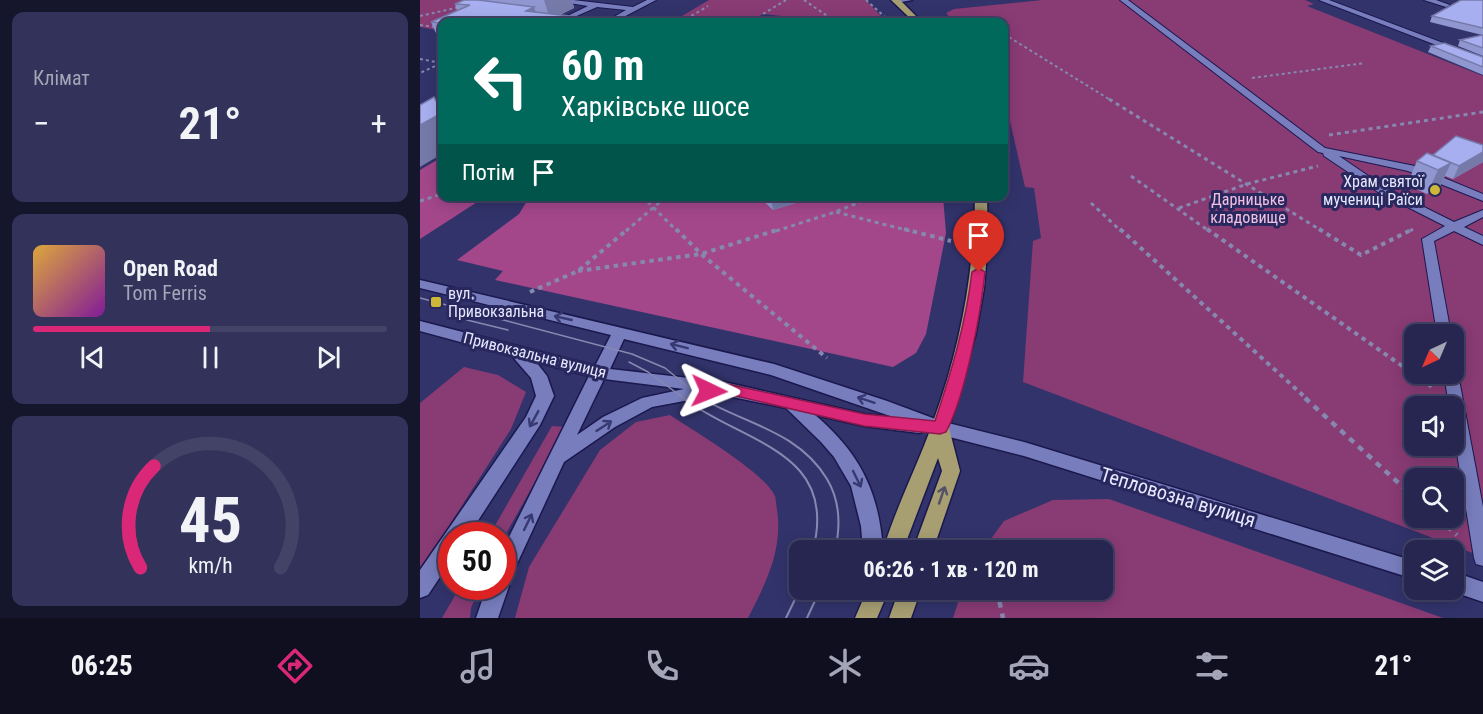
<!DOCTYPE html>
<html lang="uk">
<meta charset="utf-8">
<style>
:root{--surface:#262650;--page:#32325a;--text:#f1f3f6;--muted:#a4a5b7;--line:#424367;--accent:#db2777}
body{margin:0;font-family:"Roboto Condensed",sans-serif;background:var(--page);color:var(--text);height:100vh;display:flex;flex-direction:column;font-size:22px;white-space:nowrap}
*{box-sizing:border-box;margin:0}
p{font-size:20px;color:var(--muted)}
.icon{flex:none;width:33px;height:33px;fill:none;stroke:currentColor;stroke-width:2;stroke-linecap:round;stroke-linejoin:round}
.map{position:relative;flex:1;overflow:hidden}
.drawer{display:flex;flex-direction:column;gap:12px;padding:12px;background:#15152c;width:420px}
.drawer>*{flex:none}
.top-card{position:absolute;left:18px;top:18px;width:570px;height:183px;border-radius:12px;box-shadow:0 3px 15px #0003,0 0 0 2px var(--line);background:#00695c;color:#fff;overflow:hidden}
.needle{width:39px;rotate:224deg}
.tools{position:absolute;left:984px;top:324px;display:grid;gap:12px}
.tools a{display:grid;place-items:center;width:60px;height:60px;border-radius:12px;background:var(--surface);box-shadow:0 3px 15px #0003,0 0 0 2px var(--line);font-size:30px}
.speed{position:absolute;left:18px;top:522px;display:flex;gap:12px;font-size:30px;font-weight:700;text-align:center}
.speed>*{display:grid;place-content:center;width:78px;height:78px;border-radius:50%;background:var(--surface);box-shadow:0 3px 15px #0003,0 0 0 2px var(--line);line-height:1}
.speed .limit{border:9px solid #d22;background:#fff;color:#111}
.pin{position:absolute;display:grid;place-items:center;width:51px;height:51px;color:#fff;margin:-62px -26px;border-radius:50% 50% 50% 0;rotate:-45deg;box-shadow:0 0 6px #0007}
.pin .icon{rotate:45deg}
.me{position:absolute;width:66px;margin:-33px;rotate:92deg;stroke-linejoin:round;filter:drop-shadow(0 0 4px #0008)}
.turn{display:flex;align-items:center;gap:21px;height:126px;padding:0 24px;font-size:27px}
.turn .icon{width:78px;height:78px;stroke-width:2.5}
.turn b{display:block;font-size:42px;line-height:51px}
.then{display:flex;align-items:center;height:57px;padding:0 24px;background:#0003;gap:12px;font-size:22px}
.big{font-size:45px;font-weight:700;line-height:1.1}
.drawer .card{flex:1;display:flex;flex-direction:column;justify-content:center;gap:9px;min-width:0;padding:0 21px;border-radius:12px;background:var(--page)}
.drawer .dial{align-items:center;gap:0}
.dial svg{height:156px;overflow:visible;fill:none;stroke:var(--line);stroke-width:7;stroke-linecap:round;text-anchor:middle}
.dial text{fill:var(--text);stroke:none}
.song{display:flex;align-items:center;gap:18px}
.cover{width:72px;height:72px;border-radius:9px;background:linear-gradient(135deg,hsl(40 70% 55%),hsl(290 70% 35%))}
.played{height:6px;border-radius:3px;background:linear-gradient(90deg,var(--accent) 50%,var(--line) 50%)}
.keys{display:flex;justify-content:space-around;direction:ltr}
.heat{display:flex;justify-content:space-between;align-items:center;font-size:33px;direction:ltr}
.trip{position:absolute;left:369px;top:540px;width:324px;height:60px;border-radius:12px;background:var(--surface);box-shadow:0 3px 15px #0003,0 0 0 2px var(--line);font-weight:700;line-height:60px;text-align:center}
.menu{display:flex;height:96px;justify-content:space-around;align-items:center;background:#0f0f20;color:var(--muted)}
.menu .icon{width:42px;height:42px}
.menu .active{color:var(--accent)}
.menu b{font-size:27px;color:var(--text)}
main{display:flex;flex:1;min-height:0}
.map>svg:first-child{display:block}
</style>
<main>
<section class="drawer">
<div class="card"><p>Клімат</p>
<div class="heat"><a>−</a><b class="big">21°</b><a>+</a></div>
</div>
<div class="card">
<div class="song"><i class="cover"></i><div><b>Open Road</b><p>Tom Ferris</p></div></div>
<div class="played"></div>
<div class="keys"><svg class="icon" aria-label="previous" viewBox="0 0 24 24"><path d="M18 5L8 12l10 7zM5 5v14"/></svg><svg class="icon" aria-label="pause" viewBox="0 0 24 24"><path d="M8 5v14M16 5v14"/></svg><svg class="icon" aria-label="next" viewBox="0 0 24 24"><path d="M6 5l10 7-10 7zM19 5v14"/></svg></div>
</div>
<div class="card dial"><svg viewBox="0 0 100 80">
<path d="M14 69A42 42 0 1 1 86 69"/>
<path d="M14 69A42 42 0 0 1 21 17" stroke="#db2777"/>
<text x="50" y="56" font-size="32" font-weight="700">45</text>
<text x="50" y="72" font-size="11">km/h</text>
</svg></div>
</section>
<div class="map">
<svg width="1063" height="618" viewBox="0 0 1063 618">
<rect width="100%" height="100%" fill="#32336b"/>
<g fill="#893b74" fill-rule="evenodd">
<polygon points="0,0 75,0 22,22 22,31 0,27"/>
<polygon points="289,0 446,0 461,16 416,22 343,14 330,22 252,22"/>
<path d="M622,0H885L894,4L887,6L1063,76V557L603,382L613,241L621,238L614,188L605,187L590,121L584,104V22H534L526,13L534,9ZM994,334H1034V374H994ZM994,406H1034V446H994ZM994,478H1034V518H994Z"/>
<polygon points="44,367 78,375 106,392 91,429 0,571 0,403"/>
<path d="M250,415C274,431 344,472 355,496C356,499 356,505 357,509C363,550 346,583 328,618H95L109,567L180,450L216,422Z"/>
<polygon points="132,426 146,427 83,539 82,536 69,536"/>
<polygon points="689,499 1023,618 533,618 542,590 682,590 682,550 563,550 584,521 633,500"/>
<polygon points="40,587 60,587 51,608 50,618 22,618"/>
</g>
<g fill="#a3478a">
<polygon points="22,157 22,196 65,197 0,239 0,170"/>
<polygon points="523,196 526,233 506,334 496,353 473,367 75,280 83,271 37,260 99,214 107,201 114,197"/>
</g>
<g fill="none" stroke-linecap="round" stroke-linejoin="round">
<g stroke="#1b184e" stroke-width="2">
<g id="service">
<polygon points="130,0 153,0 213,7 227,0 236,0 194,22 185,22 206,10 177,7 143,22 135,22 168,6"/>
<polygon points="700,0 708,0 905,148 995,166 1063,194 1063,201 988,171 919,156 966,188 1034,222 1063,210 1063,217 1044,227 1063,236 1063,245 1034,231 1014,241 1031,334 1017,334 1002,239 1025,226 958,192 904,156 903,153 898,152"/>
<polygon points="899,0 909,0 1063,58 1063,63"/>
<polygon points="1004,0 1016,0 1030,5 1026,7"/>
<polygon points="1034,370 1038,374 1063,507 1063,566 1056,564 1054,558 1034,435 1034,406 1029,406 1024,374 1034,374"/>
</g>
</g>
<g stroke="#1b184e" stroke-width="3">
<g id="tertiary">
<polygon points="520,421 604,442 994,561 994,579 604,456 514,433 511,428 514,423"/>
<polygon points="1034,572 1063,582 1063,602 1028,590 1034,590"/>
</g>
</g>
<g stroke="#1b184e" stroke-width="3">
<g id="secondary">
<polygon points="473,0 492,0 476,3"/>
<path d="M0,280L354,364L467,401L526,423L529,428L526,433L520,435L506,430L499,433L444,426L395,415C440,453 459,492 463,550H443L441,526L431,486L414,457L401,442L366,408L293,393L286,397L232,407L195,427L144,462L89,581L87,582L89,586L78,618H56L67,586H82V551L169,376L116,362L127,376L134,396L120,425L48,536H32V559L8,595L0,598V570L106,417L116,396L111,378L92,356L0,331V321L175,366L191,335L0,288ZM204,339L351,375L473,417L444,414L304,382L190,369ZM184,379L264,389L222,398L183,417L157,435Z"/>
</g>
</g>
<g stroke="#1b184e" stroke-width="3">
<g id="primary">
<polygon points="471,0 480,0 502,22 494,22"/>
<path d="M555,196H567L568,242L564,288L556,333L529,428L540,471L513,550H493L522,471L518,458L483,550H463C476,507 498,465 513,422C540,348 554,275 555,196Z"/>
<polygon points="447,590 469,590 457,618 435,618"/>
<polygon points="479,590 501,590 491,618 469,618"/>
</g>
</g>
<g stroke="#8688b0" stroke-width="2" stroke-dasharray="3 3" stroke-linecap="butt">
<polyline points="384,0 416,22"/>
<polyline points="446,0 465,17"/>
<polyline points="343,14 366,0"/>
<polyline points="0,16 40,7"/>
<polyline points="261,22 288,6"/>
<polyline points="416,22 430,21"/>
<polyline points="0,25 22,28"/>
<polyline points="584,34 692,101"/>
<polyline points="0,59 22,63 0,73"/>
<polyline points="832,78 945,63"/>
</g>
<g stroke="#8688b0" stroke-width="3" stroke-dasharray="4 4" stroke-linecap="butt">
<polyline points="689,99 902,231"/>
<polyline points="909,135 1063,112"/>
<polyline points="711,176 789,231"/>
<polyline points="222,196 257,231"/>
<polyline points="0,201 22,194"/>
<polyline points="671,203 701,231"/>
<polyline points="759,208 827,184 898,166"/>
<polyline points="416,212 490,231"/>
<polyline points="206,231 247,196"/>
<polyline points="356,231 415,212 455,196"/>
<polyline points="990,231 993,229"/>
</g>
<g stroke="#8688b0" stroke-width="4" stroke-dasharray="4.5 4.5" stroke-linecap="butt">
<polyline points="256,229 281,254 407,358"/>
<polyline points="484,229 531,241"/>
<polyline points="700,229 887,399"/>
<polyline points="787,229 1015,389"/>
<polyline points="899,229 941,255 993,229"/>
<polyline points="158,271 281,254 360,229"/>
<polyline points="110,292 158,271 208,229"/>
</g>
<g stroke="#8688b0" stroke-width="4.5" stroke-dasharray="6 6" stroke-linecap="butt">
<polyline points="885,398 994,497"/>
<polyline points="1018,518 1037,535"/>
<polyline points="577,590 583,618"/>
</g>
<use href="#service" fill="#787ebd" fill-rule="evenodd"/>
<use href="#tertiary" fill="#787ebd" fill-rule="evenodd"/>
<use href="#secondary" fill="#787ebd" fill-rule="evenodd"/>
<use href="#primary" fill="#a79e72" fill-rule="evenodd"/>
<g stroke="#8789b1" stroke-width="1.5">
<polyline points="0,298 212,354 245,368 283,399"/>
<polyline points="47,320 88,330"/>
<polyline points="209,362 228,372 265,399"/>
</g>
<g stroke="#8789b1" stroke-width="2">
<path d="M263,398C322,443 419,450 393,550"/>
<path d="M281,398C325,424 378,431 407,479C420,501 421,525 415,550"/>
<polyline points="366,618 380,589"/>
<polyline points="387,618 400,590"/>
</g>
</g>
<g fill="#9096cf">
<polygon points="63,0 152,0 154,8 140,15 22,22 22,40 19,40 11,22 37,11 35,4"/>
<polygon points="1063,0 1063,56 1038,46 1040,40 1062,35 1010,22 1012,16"/>
<polygon points="1011,46 1063,57 1063,75 1008,52"/>
<polygon points="1063,145 1063,162 1033,179 1025,176 1020,186 1007,194 987,185 997,161 1013,156"/>
<polygon points="338,196 392,196 392,198 353,210"/>
</g>
<g fill="#767aa9">
<polygon points="124,0 152,0 154,8 130,19"/>
<polygon points="114,7 119,22 106,11"/>
<polygon points="22,113 22,154 0,167 0,125"/>
<polygon points="1063,152 1063,162 1033,179 1039,166"/>
<polygon points="1031,163 1020,186 1007,194 1018,170"/>
<polygon points="392,196 392,198 353,210 351,197"/>
</g>
<g fill="#a8aff1" stroke="#767aa9" stroke-width="1.5">
<polygon points="44,0 58,0 114,7 106,11 202,22 22,23 11,22 50,5 35,4"/>
<polygon points="1041,0 1063,0 1063,28 1012,16"/>
<polygon points="1063,35 1063,48 1040,40"/>
<polygon points="1024,43 1063,57 1063,67 1011,46"/>
<polygon points="14,97 22,113 0,125 0,105"/>
<polygon points="1036,136 1063,145 1063,152 1039,166 1013,155"/>
<polygon points="1007,153 1031,163 1018,170 997,161"/>
</g>
<defs><path id="oneway-shaft" d="M-6 0H5M1.5-3L5.5 0L1.5 3" fill="none" stroke-width="1.6" stroke-linecap="round" stroke-linejoin="round" transform="scale(1.5)"/></defs>
<g stroke="#383972">
<use href="#oneway-shaft" transform="translate(143 318) rotate(-167)"/>
<use href="#oneway-shaft" transform="translate(259 346) rotate(-166)"/>
<use href="#oneway-shaft" transform="translate(446 400) rotate(-162)"/>
<use href="#oneway-shaft" transform="translate(114 419) rotate(119)"/>
<use href="#oneway-shaft" transform="translate(184 426) rotate(-33)"/>
<use href="#oneway-shaft" transform="translate(437 479) rotate(64)"/>
<use href="#oneway-shaft" transform="translate(108 522) rotate(-64)"/>
</g>
<use stroke="#545166" href="#oneway-shaft" transform="translate(522 495) rotate(-71)"/>
<path fill="#db2777" stroke="#8e194d" stroke-width="1.5" d="M559,268L565,272C561,313 545,397 526,432L520,434L444,426L303,393L289,396L284,394L281,391L284,387L303,383L444,414L515,421C531,373 546,323 552,272Z"/>
<g fill="#ceb837" stroke="#28285f" stroke-width="2">
<circle cx="1015" cy="190" r="6"/>
<rect x="10" y="296" width="12" height="12" rx="3"/>
</g>
<g text-anchor="middle" dominant-baseline="central" stroke-width="6" stroke-linejoin="round" paint-order="stroke">
<g font-size="16" fill="#e6e9fe" stroke="#28285f" text-anchor="end">
<text x="1003" y="181">Храм святої<tspan x="1003" dy="18">мучениці Раїси</tspan></text>
<text x="28" y="293" text-anchor="start">вул.<tspan x="28" dy="18">Привокзальна</tspan></text>
</g>
<g font-size="16" fill="#f2c0e1" stroke="#28285f">
<text x="828" y="199">Дарницьке<tspan x="828" dy="18">кладовище</tspan></text>
</g>
<g font-size="16" fill="#e6e9fe" stroke="#28285f">
<text transform="translate(115 355) rotate(14)">Привокзальна вулиця</text>
</g>
<g font-size="20" fill="#e6e9fe" stroke="#28285f">
<text transform="translate(758 497) rotate(17)">Тепловозна вулиця</text>
</g>
</g>
</svg>
<div class="tools">
<a><svg class="needle" viewBox="-14 -14 28 28"><path d="M0-13l5 13h-10z" fill="#e53935"/><path d="M0 13l5-13h-10z" fill="#a4a5b7"/></svg></a>
<a><svg class="icon" aria-label="sound" viewBox="0 0 24 24"><path d="M4 9h4l5-4v14l-5-4H4zM17 9q2 3 0 6"/></svg></a>
<a><svg class="icon" aria-label="search" viewBox="0 0 24 24"><circle cx="10" cy="10" r="6"/><path d="M15 15l6 6"/></svg></a>
<a><svg class="icon" aria-label="layers" viewBox="0 0 24 24"><path d="M12 4l9 5-9 5-9-5zM3 14l9 5 9-5"/></svg></a>
</div>
<div class="speed"><div class="limit">50</div></div>
<div class="pin" style="left:559px;top:272px;background:#d93025"><svg class="icon" aria-label="arrive" viewBox="0 0 24 24"><path d="M6 21V4h12l-3 4 3 4H6"/></svg></div>
<svg class="me" style="left:289px;top:391px" viewBox="-20 -20 40 40"><path d="M0-17L14 15 0 8-14 15z" fill="#db2777" stroke="#fff" stroke-width="4"/></svg>
<div class="trip">06:26 · 1 хв · 120 m</div>
<div class="top-card">
<div class="turn"><svg class="icon" aria-label="left" viewBox="0 0 24 24"><path d="M17 20v-9H6M10 6l-5 5 5 5"/></svg><div><b>60 m</b>Харківське шосе</div></div>
<div class="then">Потім<svg class="icon" aria-label="arrive" viewBox="0 0 24 24"><path d="M6 21V4h12l-3 4 3 4H6"/></svg></div>
</div>
</div>
</main>
<nav class="menu">
<b>06:25</b>
<svg class="icon active" aria-label="directions" viewBox="0 0 24 24"><path d="M12 3l9 9-9 9-9-9zM9 14v-3h6M13 9l2 2-2 2"/></svg>
<svg class="icon" aria-label="music" viewBox="0 0 24 24"><path d="M9 18V5l10-2v13"/><circle cx="6" cy="18" r="3"/><circle cx="16" cy="16" r="3"/></svg>
<svg class="icon" aria-label="phone" viewBox="0 0 24 24"><path d="M5 4h4l2 5-3 2q2 4 5 5l2-3 5 2v4C11 20 4 13 5 4z"/></svg>
<svg class="icon" aria-label="climate" viewBox="0 0 24 24"><path d="M12 3v18M4 7l16 10M4 17L20 7"/></svg>
<svg class="icon" aria-label="car" viewBox="0 0 24 24"><path d="M5 17H2v-5l4-1 3-4h7l3 4 3 1v5h-3M9 17h6M6 11h13"/><circle cx="7" cy="17" r="2"/><circle cx="17" cy="17" r="2"/></svg>
<svg class="icon" aria-label="filters" viewBox="0 0 24 24"><path d="M4 7h16M4 17h16"/><circle cx="9" cy="7" r="2"/><circle cx="15" cy="17" r="2"/></svg>
<b>21°</b>
</nav>
